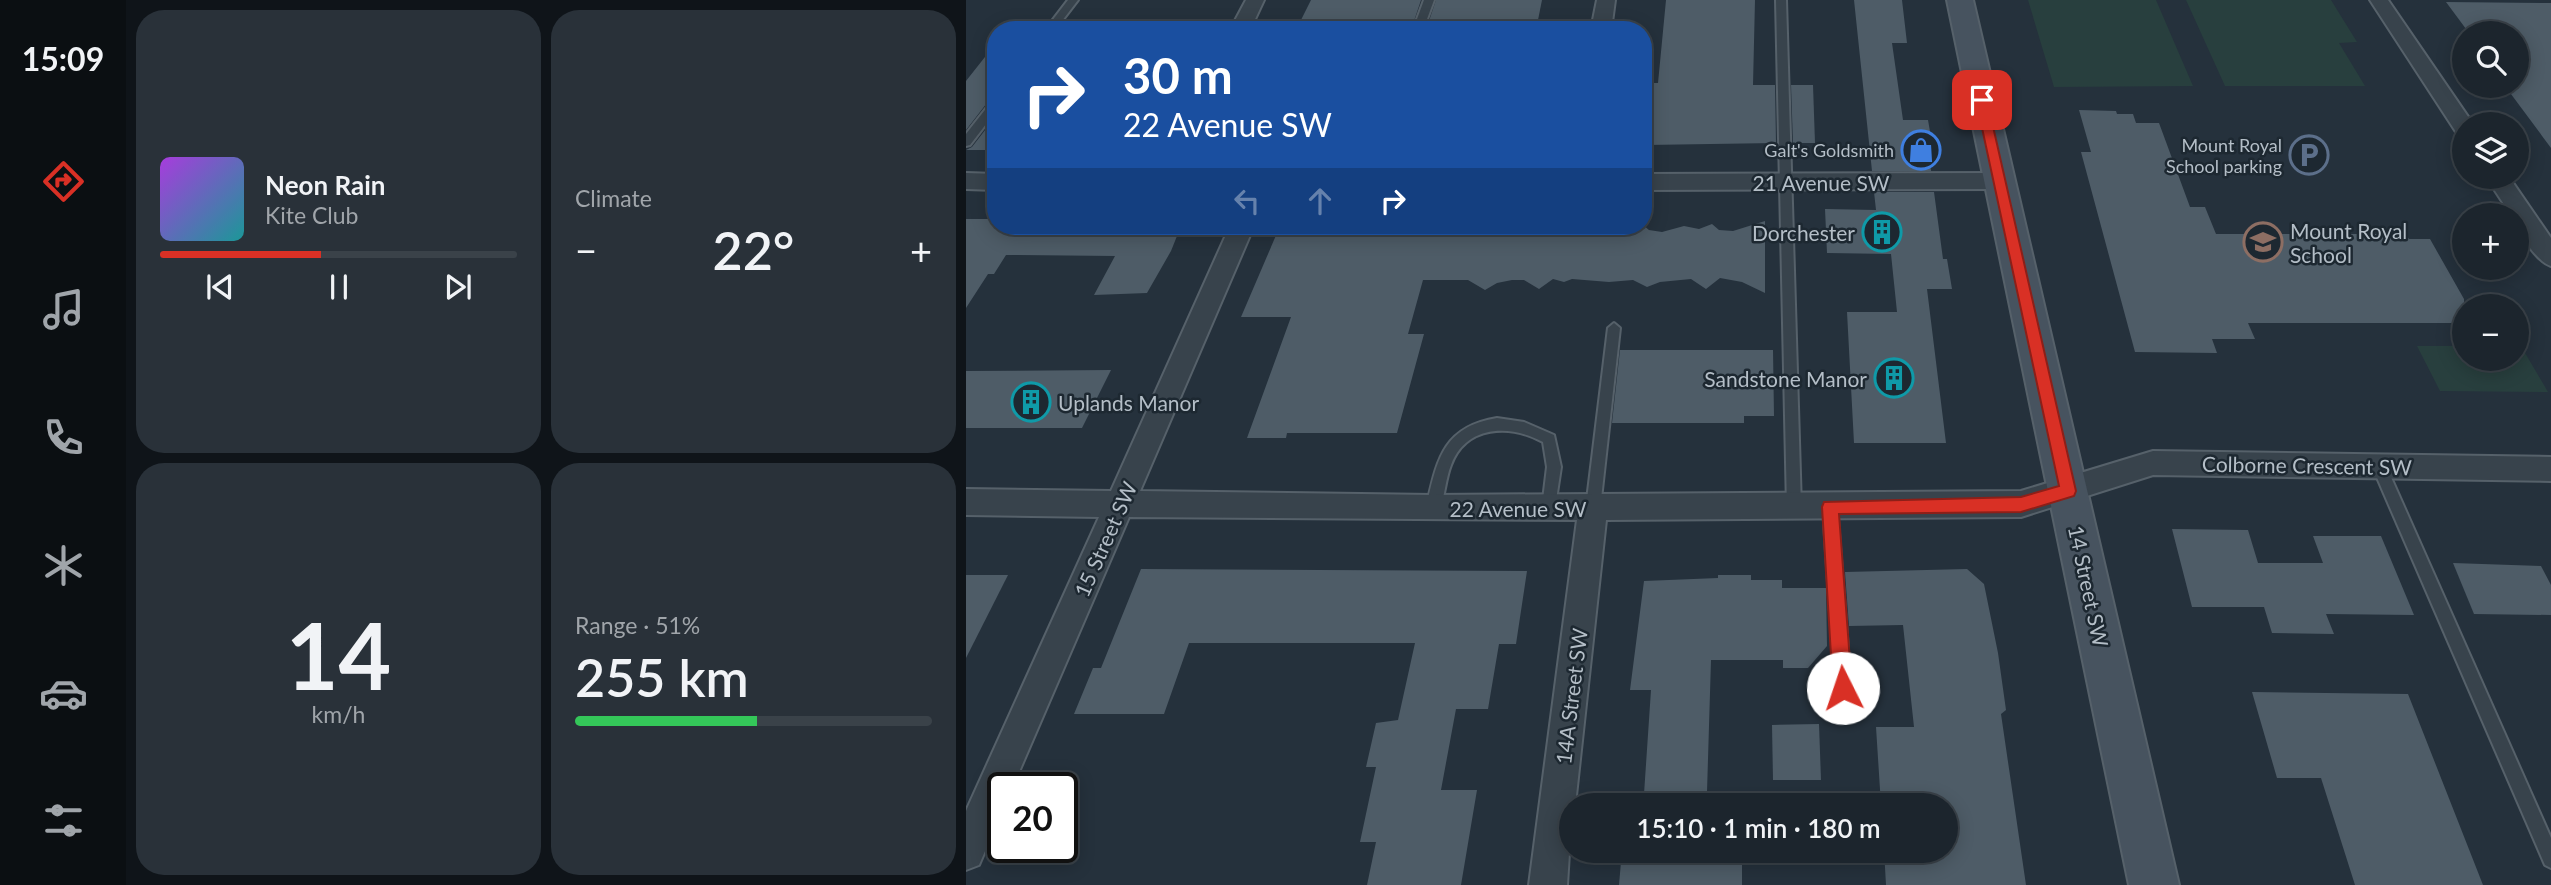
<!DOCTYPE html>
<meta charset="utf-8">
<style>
:root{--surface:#1c252d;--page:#293139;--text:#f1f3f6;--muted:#a0a5aa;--line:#3a4249;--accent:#d93025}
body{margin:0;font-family:Lato,sans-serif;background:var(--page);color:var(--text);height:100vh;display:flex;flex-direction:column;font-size:26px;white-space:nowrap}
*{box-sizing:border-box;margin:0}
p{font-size:23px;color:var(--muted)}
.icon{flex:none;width:38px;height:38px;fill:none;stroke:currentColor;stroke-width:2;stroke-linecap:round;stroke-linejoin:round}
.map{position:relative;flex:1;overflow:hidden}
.details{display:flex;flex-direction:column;gap:10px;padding:10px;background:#0f1419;width:840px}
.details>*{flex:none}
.banner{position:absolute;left:21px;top:21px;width:665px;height:214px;border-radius:28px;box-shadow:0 4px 18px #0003,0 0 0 2px var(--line);background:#1a4fa0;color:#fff;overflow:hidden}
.fabs{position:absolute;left:1486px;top:21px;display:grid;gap:14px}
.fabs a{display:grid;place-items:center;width:77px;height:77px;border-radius:50%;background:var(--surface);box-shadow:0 4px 18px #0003,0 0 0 2px var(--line);font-size:35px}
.speed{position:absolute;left:21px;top:772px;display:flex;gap:14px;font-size:35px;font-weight:700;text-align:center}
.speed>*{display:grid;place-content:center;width:91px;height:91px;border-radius:50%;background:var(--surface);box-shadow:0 4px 18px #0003,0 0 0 2px var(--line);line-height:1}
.speed .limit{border:4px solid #111;border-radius:10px;background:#fff;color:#111}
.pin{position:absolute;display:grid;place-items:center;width:60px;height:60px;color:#fff;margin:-30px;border-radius:14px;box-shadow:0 4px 10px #0006}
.me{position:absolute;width:77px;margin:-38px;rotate:356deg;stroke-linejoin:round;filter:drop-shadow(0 0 5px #0008)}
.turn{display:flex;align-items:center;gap:24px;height:147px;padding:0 21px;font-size:32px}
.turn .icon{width:91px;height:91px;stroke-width:2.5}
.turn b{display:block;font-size:49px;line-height:60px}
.lanes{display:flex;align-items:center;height:66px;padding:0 21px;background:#0003;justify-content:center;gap:35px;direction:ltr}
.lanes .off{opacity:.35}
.big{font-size:52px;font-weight:600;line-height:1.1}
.details .tile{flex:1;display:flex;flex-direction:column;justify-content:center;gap:10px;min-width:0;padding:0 24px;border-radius:28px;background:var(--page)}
.details .dial{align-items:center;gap:0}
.dial b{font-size:91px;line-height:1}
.song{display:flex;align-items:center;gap:21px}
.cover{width:84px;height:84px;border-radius:10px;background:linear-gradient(135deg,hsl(280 70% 55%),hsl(180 70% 35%))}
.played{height:7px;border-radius:4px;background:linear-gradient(90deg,var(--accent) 45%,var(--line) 45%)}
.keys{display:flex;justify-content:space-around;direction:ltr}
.heat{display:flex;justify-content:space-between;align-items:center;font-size:38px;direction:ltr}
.charge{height:10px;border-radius:5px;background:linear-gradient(90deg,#34c759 51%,var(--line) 0)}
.details .tiles{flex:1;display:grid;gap:10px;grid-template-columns:repeat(2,1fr)}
.trip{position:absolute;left:593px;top:793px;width:399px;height:70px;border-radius:35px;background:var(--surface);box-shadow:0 4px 18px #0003,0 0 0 2px var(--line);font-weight:600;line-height:70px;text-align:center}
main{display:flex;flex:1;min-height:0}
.menu{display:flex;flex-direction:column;width:126px;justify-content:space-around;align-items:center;background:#0b0f12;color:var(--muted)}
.menu .icon{width:49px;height:49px}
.menu .active{color:var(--accent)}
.menu b{font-size:32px;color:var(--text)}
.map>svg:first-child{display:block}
</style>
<main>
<nav class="menu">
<b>15:09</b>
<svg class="icon active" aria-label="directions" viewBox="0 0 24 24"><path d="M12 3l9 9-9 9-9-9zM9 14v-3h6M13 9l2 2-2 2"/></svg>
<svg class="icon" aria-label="music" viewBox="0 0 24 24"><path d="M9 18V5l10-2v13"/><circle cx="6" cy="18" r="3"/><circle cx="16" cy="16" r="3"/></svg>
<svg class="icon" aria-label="phone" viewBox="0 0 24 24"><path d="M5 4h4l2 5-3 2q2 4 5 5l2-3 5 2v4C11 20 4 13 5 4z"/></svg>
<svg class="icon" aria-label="climate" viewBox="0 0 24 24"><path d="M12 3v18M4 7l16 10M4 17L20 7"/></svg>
<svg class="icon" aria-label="car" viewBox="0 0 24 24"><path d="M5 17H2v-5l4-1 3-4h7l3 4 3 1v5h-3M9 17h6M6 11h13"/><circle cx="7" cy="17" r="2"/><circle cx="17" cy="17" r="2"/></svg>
<svg class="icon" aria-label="filters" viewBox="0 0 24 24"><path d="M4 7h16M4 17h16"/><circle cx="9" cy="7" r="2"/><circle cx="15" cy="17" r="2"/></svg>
</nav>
<section class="details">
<div class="tiles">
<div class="tile">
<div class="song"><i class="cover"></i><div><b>Neon Rain</b><p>Kite Club</p></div></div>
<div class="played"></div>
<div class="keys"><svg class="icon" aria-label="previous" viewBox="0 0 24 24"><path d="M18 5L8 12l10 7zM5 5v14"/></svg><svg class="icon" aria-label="pause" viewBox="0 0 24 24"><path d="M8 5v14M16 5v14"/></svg><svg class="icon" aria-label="next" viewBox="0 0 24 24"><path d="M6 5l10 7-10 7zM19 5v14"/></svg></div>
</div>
<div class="tile"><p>Climate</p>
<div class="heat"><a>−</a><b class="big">22°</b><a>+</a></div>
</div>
<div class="tile dial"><b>14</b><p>km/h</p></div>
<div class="tile"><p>Range · 51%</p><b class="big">255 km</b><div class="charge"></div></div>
</div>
</section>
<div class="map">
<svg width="1585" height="885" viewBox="0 0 1585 885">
<rect width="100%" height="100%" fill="#25313c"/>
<g fill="#283f3e">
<polygon points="1062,0 1190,0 1227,86 1088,87"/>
<polygon points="1220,0 1365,0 1391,42 1373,43 1399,86 1259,86"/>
<polygon points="1451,346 1498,346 1498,359 1550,359 1551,346 1555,346 1582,392 1474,391"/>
</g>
<g fill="#4e5c67">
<polygon points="345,0 455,0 445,30 330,30"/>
<polygon points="470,0 576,0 570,30 460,30"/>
<polygon points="700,0 789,0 787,85 809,85 810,143 680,145 687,83 692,83"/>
<polygon points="888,0 936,0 941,43 926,43 937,120 962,120 969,160 964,160 965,171 906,171"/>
<polygon points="1480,2 1585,3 1585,148 1539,86 1550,86 1550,33 1503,33"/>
<polygon points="30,43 30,98 24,99 0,130 0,81"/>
<polygon points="825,85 847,85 849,143 827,143"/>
<polygon points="1113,110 1150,111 1151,114 1167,114 1170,123 1193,123 1224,207 1239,207 1250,234 1440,234 1443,239 1464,239 1498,299 1498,323 1282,323 1289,339 1246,339 1251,353 1169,352 1115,152 1125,152"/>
<polygon points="30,116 30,150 0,150 6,147"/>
<polygon points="908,192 968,192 977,259 981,259 986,289 961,289 980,443 888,443 881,312 931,312 925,254 861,253 859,209 910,210"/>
<polygon points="0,219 30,219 30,226 215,226 205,251 181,293 128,295 149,256 40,255 28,274 22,274 0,308"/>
<polygon points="799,221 799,293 776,282 754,278 740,289 725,279 694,282 681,287 667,280 643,282 606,279 598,282 587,279 573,289 558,280 546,280 531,283 519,290 502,280 457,280 442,334 458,334 431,433 321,433 320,438 281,438 325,317 275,317 314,226 426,226 424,231 521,231 528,226 538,226 542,230 568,230 577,226 591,229 607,226 626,232 648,226 662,230 677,225 683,230 696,232 718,226 733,229 746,224 753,230 767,231"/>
<polygon points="654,350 807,350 808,416 778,416 778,423 646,423"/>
<polygon points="145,370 116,428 0,428 0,371"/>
<polygon points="1206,529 1282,530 1292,563 1357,563 1347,536 1415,536 1448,615 1360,614 1368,634 1306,633 1298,607 1226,607"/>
<polygon points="1487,563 1575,566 1585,585 1585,615 1508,614"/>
<polygon points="175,569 561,571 550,644 533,644 522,709 490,709 475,790 511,790 495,885 401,885 410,842 394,842 410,767 400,767 410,723 432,720 449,643 223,643 198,714 108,714 127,668 135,668"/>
<polygon points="1001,569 1018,584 1032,653 1040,710 1035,714 1060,885 920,885 918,850 980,850 980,805 915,805 910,727 948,727 937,625 883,626 879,572"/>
<polygon points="0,575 42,575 0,658"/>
<polygon points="752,575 785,575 785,580 816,580 816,588 860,588 861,646 842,668 817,668 817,660 745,660 741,792 777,792 777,805 660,805 661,794 678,794 685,690 664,690 678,581 752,578"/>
<polygon points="1286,692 1442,694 1517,885 1389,885 1355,778 1311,778"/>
<polygon points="853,724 855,780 807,780 806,725"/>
<polygon points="656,850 776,850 776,885 653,885"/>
</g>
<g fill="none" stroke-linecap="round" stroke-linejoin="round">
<g stroke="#56616a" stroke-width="4">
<g id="service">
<polygon points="102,0 112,0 89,30 79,30"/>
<polygon points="458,0 468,0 457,30 447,30"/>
<polygon points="810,0 820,0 835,508 833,513 828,515 823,513 821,508"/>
<polygon points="30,100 30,111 4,145 0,146 0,134 26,101"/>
<polygon points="648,323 654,328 634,508 632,513 627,515 622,513 620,508 642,328"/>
<path d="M531,418L558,422L588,435L595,467L588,513L583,515L578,513L576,508L581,467L577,442C544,424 500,425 485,465C479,480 479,498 472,513L467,515L462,513L460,508C471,461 476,427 531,418Z"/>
<polygon points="1413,460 1418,462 1420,466 1585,838 1585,868 1579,865 1406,466 1408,462"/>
<polygon points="864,500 869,502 871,507 885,688 883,694 877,696 871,694 869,688 857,507 859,502"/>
</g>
</g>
<g stroke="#56616a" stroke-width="4">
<g id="minor">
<polygon points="280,0 298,0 284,30 264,30"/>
<polygon points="631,0 649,0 645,30 625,30"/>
<polygon points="1404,0 1422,0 1507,124 1498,124 1498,134 1490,132"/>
<polygon points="0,173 30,174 30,190 0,189"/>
<polygon points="1033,173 1041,176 1044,181 1041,186 1033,189 677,190 677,174"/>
<path d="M1520,177H1543L1585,238V266C1570,261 1550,231 1550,215H1545Z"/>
<polygon points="264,226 288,226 174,491 467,495 1055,491 1187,451 1585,457 1585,481 1187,475 1055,517 640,520 609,805 606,805 601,885 563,885 611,520 163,517 46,788 37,788 37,809 13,865 0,870 0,811 133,517 0,515 0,489 145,491"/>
</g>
</g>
<g stroke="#56616a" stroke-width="4">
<polygon id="secondary" points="981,0 1007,0 1213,885 1163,885"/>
</g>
<use href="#service" fill="#38434c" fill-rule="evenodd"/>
<use href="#minor" fill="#38434c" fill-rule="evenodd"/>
<use href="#secondary" fill="#47535f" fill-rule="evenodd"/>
</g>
<polygon fill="#d93025" stroke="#8d1f18" stroke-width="2" points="1016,96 1021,100 1110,491 1108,496 1055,512 873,514 886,688 883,695 877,697 870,695 867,688 856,507 858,502 1055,497 1093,486 1010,100"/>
<defs>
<g id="shop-ring" transform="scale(2.0125)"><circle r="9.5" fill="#1d2831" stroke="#3f7fe0" stroke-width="1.5"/><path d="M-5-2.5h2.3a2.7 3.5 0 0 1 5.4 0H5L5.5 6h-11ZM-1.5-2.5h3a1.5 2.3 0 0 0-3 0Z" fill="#3f7fe0"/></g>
<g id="parking-ring" transform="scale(2.0125)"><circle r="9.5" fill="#1d2831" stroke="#5c6f8a" stroke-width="1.5"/><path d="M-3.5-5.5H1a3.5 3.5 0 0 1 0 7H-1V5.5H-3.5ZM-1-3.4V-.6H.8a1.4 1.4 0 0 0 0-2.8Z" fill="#5c6f8a"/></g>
<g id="building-ring" transform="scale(2.0125)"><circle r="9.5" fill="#1d2831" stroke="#0f9aa8" stroke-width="1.5"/><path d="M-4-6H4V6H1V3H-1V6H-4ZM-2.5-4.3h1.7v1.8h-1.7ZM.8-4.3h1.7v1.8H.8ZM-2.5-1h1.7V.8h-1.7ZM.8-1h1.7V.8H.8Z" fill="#0f9aa8"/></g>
<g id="school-ring" transform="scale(2.0125)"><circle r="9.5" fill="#1d2831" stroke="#8d6e63" stroke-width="1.5"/><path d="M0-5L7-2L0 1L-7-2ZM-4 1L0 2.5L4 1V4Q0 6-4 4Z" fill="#8d6e63"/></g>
</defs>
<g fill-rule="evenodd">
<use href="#shop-ring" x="955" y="150"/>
<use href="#parking-ring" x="1343" y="155"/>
<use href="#building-ring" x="916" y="232"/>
<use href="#school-ring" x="1297" y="242"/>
<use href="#building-ring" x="928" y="378"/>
<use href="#building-ring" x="65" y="402"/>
</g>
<g text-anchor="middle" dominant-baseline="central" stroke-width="5" stroke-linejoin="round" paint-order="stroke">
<g font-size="18" fill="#b4bec7" stroke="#1d2831" text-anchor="end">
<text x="1316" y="145">Mount Royal<tspan x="1316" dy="21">School parking</tspan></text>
<text x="928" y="150">Galt's Goldsmith</text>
</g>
<g font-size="21" fill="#b4bec7" stroke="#1d2831">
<text x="855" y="182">21 Avenue SW</text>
<text transform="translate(1341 465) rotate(1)">Colborne Crescent SW</text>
<text x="552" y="508">22 Avenue SW</text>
<text transform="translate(139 539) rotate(-66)">15 Street SW</text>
<text transform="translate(1123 586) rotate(78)">14 Street SW</text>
<text transform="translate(605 696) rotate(-83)">14A Street SW</text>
</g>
<g font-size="21" fill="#b4bec7" stroke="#1d2831" text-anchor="start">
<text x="1324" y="230">Mount Royal<tspan x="1324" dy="24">School</tspan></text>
<text x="889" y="232" text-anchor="end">Dorchester</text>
<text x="901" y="378" text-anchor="end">Sandstone Manor</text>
<text x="92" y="402">Uplands Manor</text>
</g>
</g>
</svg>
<div class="fabs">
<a><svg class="icon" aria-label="search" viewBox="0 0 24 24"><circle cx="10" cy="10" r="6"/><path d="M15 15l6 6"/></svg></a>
<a><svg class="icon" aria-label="layers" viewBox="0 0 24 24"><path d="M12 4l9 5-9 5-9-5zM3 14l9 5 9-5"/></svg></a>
<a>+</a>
<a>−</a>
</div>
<div class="speed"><div class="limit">20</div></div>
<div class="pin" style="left:1016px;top:100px;background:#d93025"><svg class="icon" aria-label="arrive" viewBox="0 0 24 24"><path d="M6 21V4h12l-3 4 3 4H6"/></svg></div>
<svg class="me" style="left:877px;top:688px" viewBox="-20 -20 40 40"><circle r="19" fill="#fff"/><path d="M0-13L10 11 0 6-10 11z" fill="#d93025"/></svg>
<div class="trip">15:10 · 1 min · 180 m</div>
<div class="banner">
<div class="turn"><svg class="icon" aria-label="right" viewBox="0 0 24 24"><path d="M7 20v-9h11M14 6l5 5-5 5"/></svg><div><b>30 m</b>22 Avenue SW</div></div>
<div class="lanes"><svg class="icon off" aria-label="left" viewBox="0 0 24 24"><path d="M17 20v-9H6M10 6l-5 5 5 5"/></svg><svg class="icon off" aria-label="ahead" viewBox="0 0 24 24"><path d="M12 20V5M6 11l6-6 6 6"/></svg><svg class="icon" aria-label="right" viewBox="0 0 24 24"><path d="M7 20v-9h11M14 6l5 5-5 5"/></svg></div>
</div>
</div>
</main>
